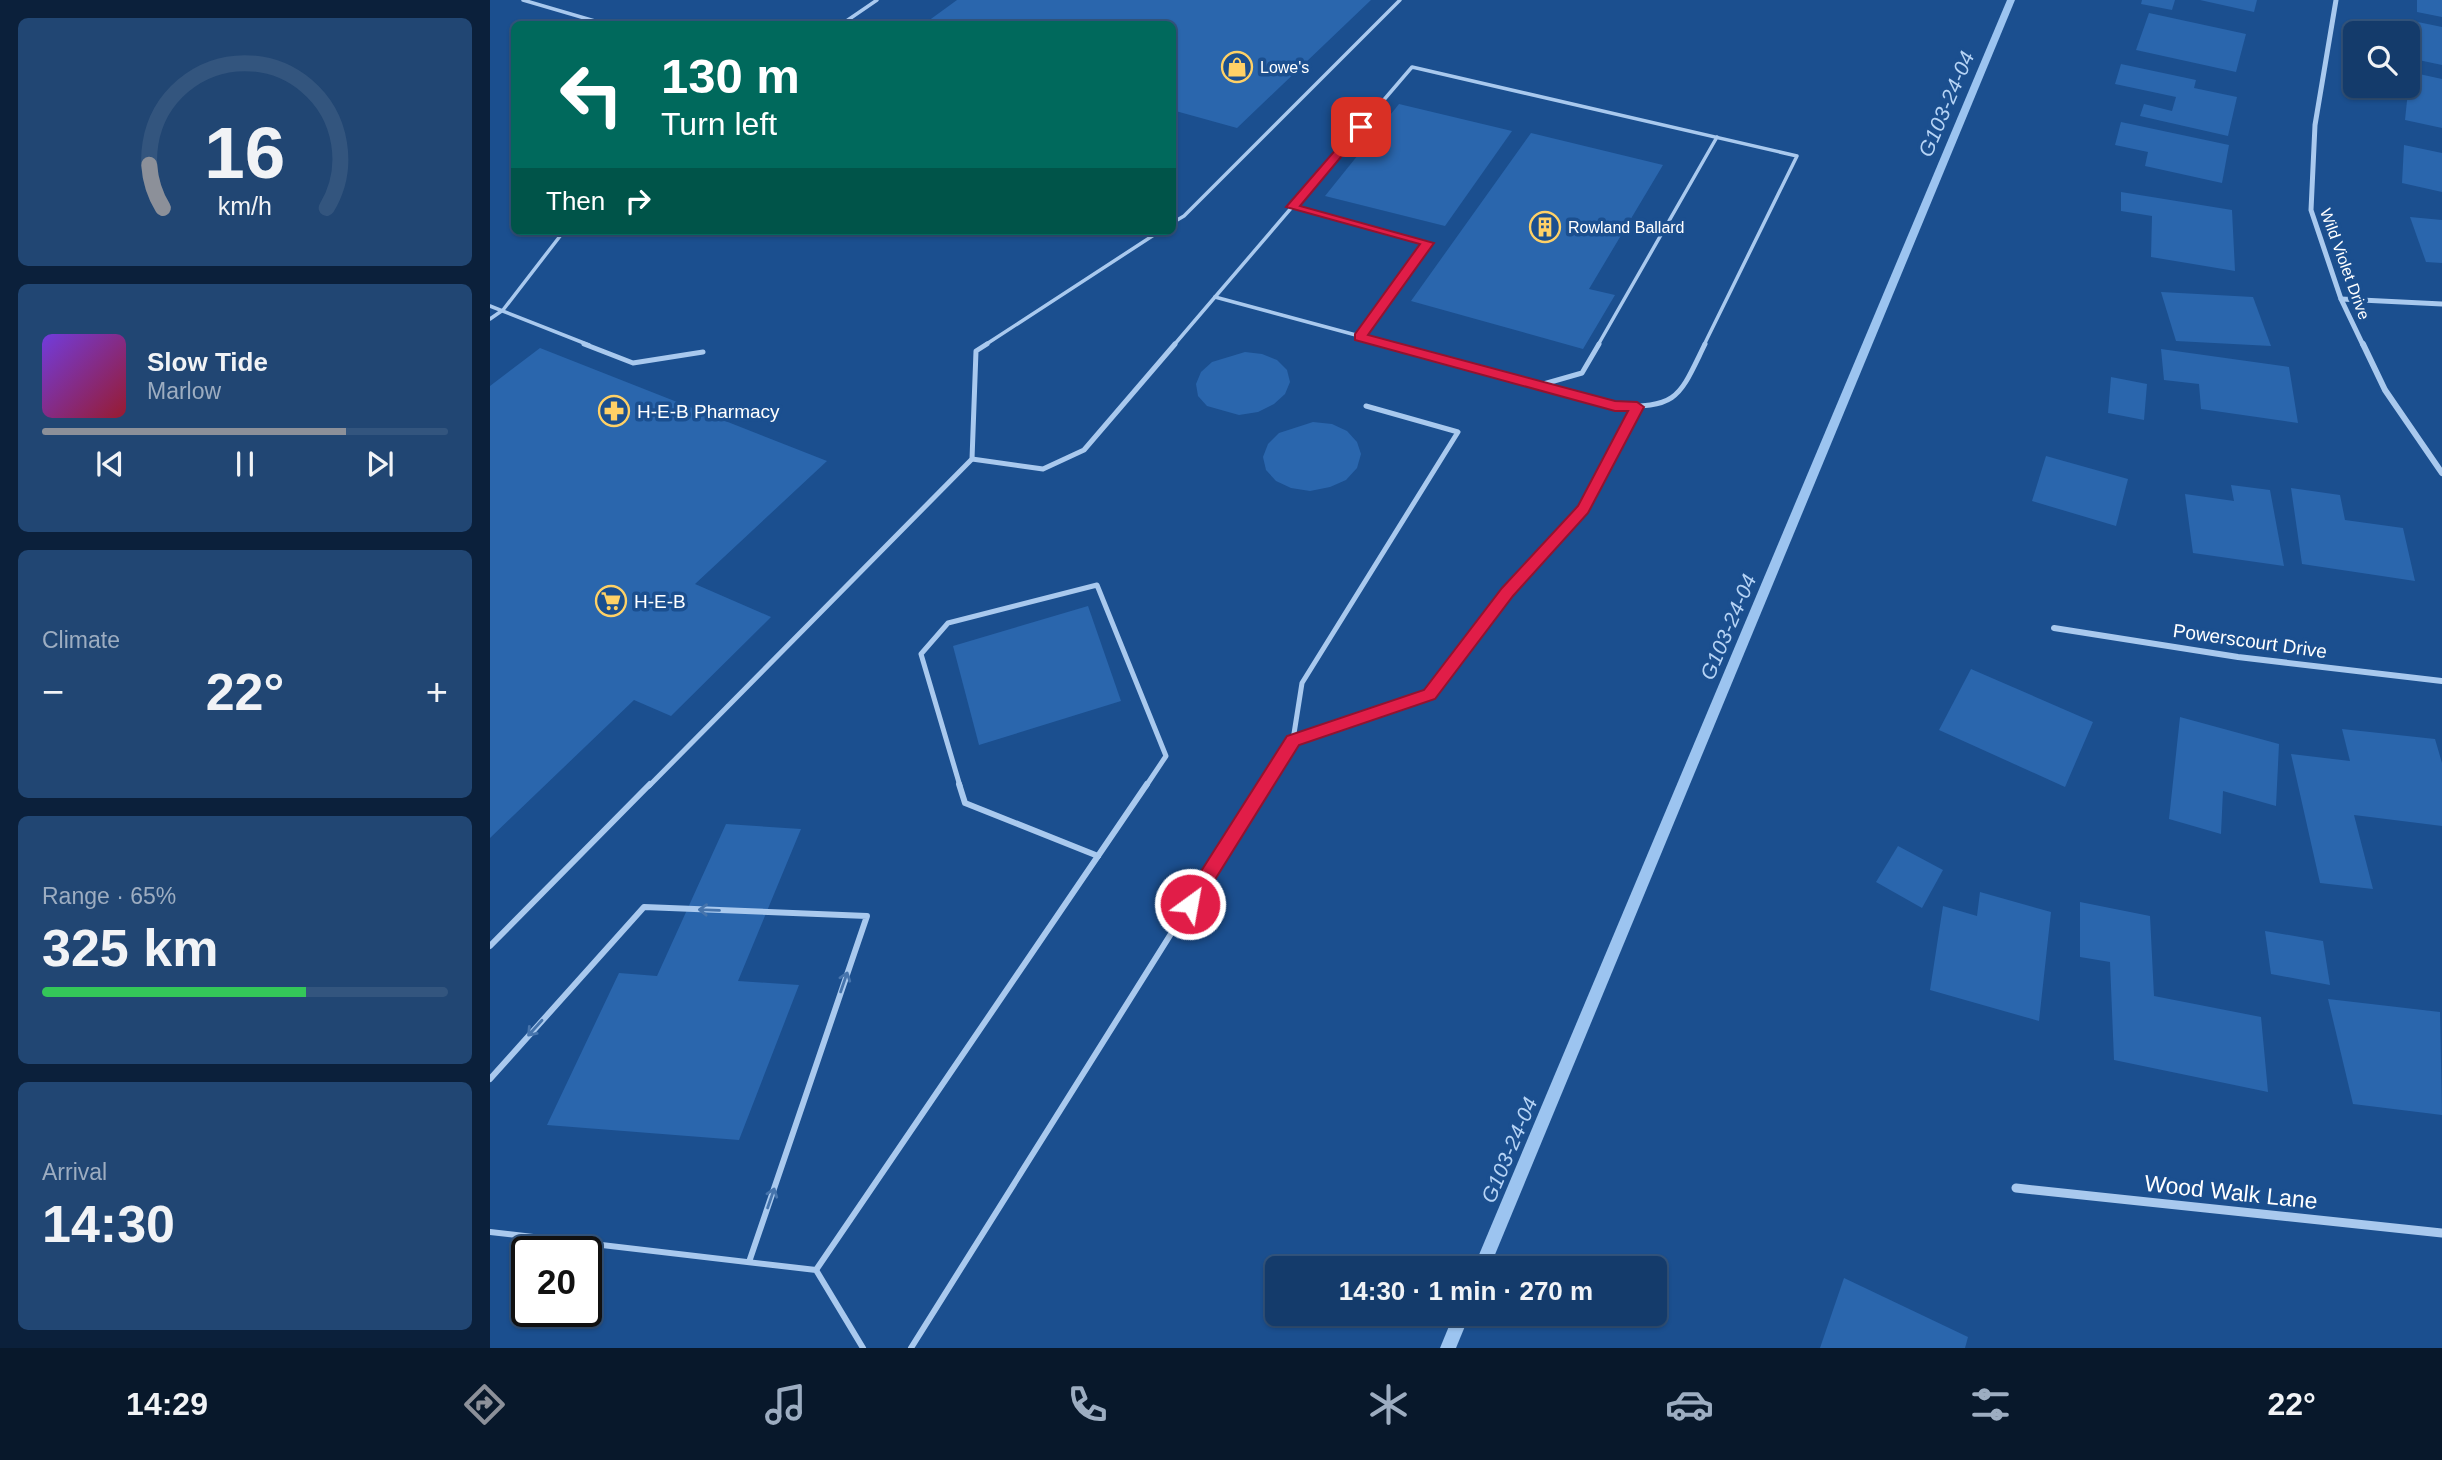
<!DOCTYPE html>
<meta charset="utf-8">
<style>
:root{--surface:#143b6b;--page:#214673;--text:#f1f3f6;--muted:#9dadc1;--line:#33557e;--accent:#8c9099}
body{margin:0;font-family:Helvetica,sans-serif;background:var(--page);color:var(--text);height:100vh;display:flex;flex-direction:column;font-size:26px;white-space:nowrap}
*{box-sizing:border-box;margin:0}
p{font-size:23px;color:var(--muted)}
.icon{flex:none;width:38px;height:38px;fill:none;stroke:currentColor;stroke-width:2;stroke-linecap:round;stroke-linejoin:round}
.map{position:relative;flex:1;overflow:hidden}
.drawer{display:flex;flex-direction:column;gap:18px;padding:18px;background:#0b203b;width:490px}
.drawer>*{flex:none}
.hud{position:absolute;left:21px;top:21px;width:665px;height:214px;border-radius:10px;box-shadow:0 2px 5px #0004,0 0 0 2px var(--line);background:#00695c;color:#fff;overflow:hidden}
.controls{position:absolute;left:1853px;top:21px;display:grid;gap:14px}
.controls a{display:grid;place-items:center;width:77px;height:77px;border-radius:10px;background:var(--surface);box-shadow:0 2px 5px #0004,0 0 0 2px var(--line);font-size:35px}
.speed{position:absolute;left:21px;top:1236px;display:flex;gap:14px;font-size:35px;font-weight:700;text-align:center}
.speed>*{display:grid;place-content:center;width:91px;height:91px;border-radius:50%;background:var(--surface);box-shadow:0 2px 5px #0004,0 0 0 2px var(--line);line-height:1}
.speed .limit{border:4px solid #111;border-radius:10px;background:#fff;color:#111}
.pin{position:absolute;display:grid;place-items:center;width:60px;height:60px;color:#fff;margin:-30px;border-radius:14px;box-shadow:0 4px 10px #0006}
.me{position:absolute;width:77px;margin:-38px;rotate:32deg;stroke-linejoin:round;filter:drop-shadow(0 0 5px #0008)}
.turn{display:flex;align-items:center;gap:24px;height:147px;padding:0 35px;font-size:32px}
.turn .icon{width:91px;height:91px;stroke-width:2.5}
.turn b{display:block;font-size:49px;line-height:60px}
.then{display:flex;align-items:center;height:66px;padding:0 35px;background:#0003;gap:14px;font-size:26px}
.big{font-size:52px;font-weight:700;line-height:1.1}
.drawer .tile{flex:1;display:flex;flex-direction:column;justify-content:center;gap:10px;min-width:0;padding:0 24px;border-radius:10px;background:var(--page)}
.drawer .dial{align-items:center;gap:0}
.dial svg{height:182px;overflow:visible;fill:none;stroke:var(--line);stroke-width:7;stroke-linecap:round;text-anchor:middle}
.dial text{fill:var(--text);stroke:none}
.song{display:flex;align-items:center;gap:21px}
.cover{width:84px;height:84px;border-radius:10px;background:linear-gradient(135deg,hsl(260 70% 55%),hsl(350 70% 35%))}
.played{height:7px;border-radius:4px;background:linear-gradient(90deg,var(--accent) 75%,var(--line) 75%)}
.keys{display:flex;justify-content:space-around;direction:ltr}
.heat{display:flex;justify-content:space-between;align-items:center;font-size:38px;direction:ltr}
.charge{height:10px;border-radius:5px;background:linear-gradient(90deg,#34c759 65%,var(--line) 0)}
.trip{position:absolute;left:775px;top:1256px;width:402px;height:70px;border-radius:10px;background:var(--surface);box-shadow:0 2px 5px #0004,0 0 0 2px var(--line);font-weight:700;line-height:70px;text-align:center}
.tabs{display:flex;height:112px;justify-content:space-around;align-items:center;background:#08182b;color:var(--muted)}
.tabs .icon{width:49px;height:49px}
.tabs .selected{color:var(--accent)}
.tabs b{font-size:32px;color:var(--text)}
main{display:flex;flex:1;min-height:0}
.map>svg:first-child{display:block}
</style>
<main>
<section class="drawer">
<div class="tile dial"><svg viewBox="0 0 100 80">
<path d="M14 69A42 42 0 1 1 86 69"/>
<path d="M14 69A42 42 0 0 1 8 50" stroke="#8c9099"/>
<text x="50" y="56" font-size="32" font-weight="700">16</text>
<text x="50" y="72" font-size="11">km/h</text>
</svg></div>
<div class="tile">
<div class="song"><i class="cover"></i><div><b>Slow Tide</b><p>Marlow</p></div></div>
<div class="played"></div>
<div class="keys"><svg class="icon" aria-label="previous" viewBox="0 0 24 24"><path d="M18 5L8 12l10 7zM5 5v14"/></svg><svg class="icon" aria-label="pause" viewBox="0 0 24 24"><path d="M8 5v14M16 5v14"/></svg><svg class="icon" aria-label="next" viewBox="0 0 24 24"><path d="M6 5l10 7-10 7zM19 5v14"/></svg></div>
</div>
<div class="tile"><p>Climate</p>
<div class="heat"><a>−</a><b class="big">22°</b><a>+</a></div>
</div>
<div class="tile"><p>Range · 65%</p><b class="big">325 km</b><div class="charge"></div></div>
<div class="tile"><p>Arrival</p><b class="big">14:30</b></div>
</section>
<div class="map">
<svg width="1952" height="1348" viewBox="0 0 1952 1348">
<rect width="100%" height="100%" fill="#1b4f8f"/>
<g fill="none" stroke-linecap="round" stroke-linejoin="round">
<g fill="#9cc4f0" fill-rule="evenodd">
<polygon points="1517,0 1525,0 999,1269 983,1269"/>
<polygon points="964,1314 980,1314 966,1348 950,1348"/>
</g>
</g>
<g fill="#2a66ad">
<polygon points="467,0 881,0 747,128 682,110 682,24 434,24"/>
<polygon points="1652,0 1685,0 1682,10 1651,4"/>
<polygon points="1710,0 1767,0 1764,12"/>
<polygon points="1927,0 1952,0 1952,17 1927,12"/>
<polygon points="1659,13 1756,34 1746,72 1646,50"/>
<polygon points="1923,21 1952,27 1952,65 1919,58"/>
<polygon points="1631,64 1706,80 1704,88 1747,97 1738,136 1650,116 1654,104 1682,111 1686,97 1625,84"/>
<polygon points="1920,72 1952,79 1952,128 1915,120"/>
<polygon points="909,104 1022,131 955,226 835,196"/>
<polygon points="1631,122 1739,145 1732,183 1655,166 1658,152 1625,145"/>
<polygon points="1041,133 1173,165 1099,289 1125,295 1093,349 921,301"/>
<polygon points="1914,145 1952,153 1952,192 1912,183"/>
<polygon points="1631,192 1742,210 1745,271 1661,257 1662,216 1631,211"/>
<polygon points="1920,217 1952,220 1952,263 1936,262"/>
<polygon points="1671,292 1763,297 1781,346 1686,341"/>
<polygon points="50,348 337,461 205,584 281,617 181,716 144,700 0,838 0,386"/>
<polygon points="1671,349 1799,367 1808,423 1711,409 1709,384 1674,380"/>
<polygon points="755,352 772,354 787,360 797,370 800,382 795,394 784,404 768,412 749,415 717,406 708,396 706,384 711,372 722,362"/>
<polygon points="1621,377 1657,384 1654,420 1618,413"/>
<polygon points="823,422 842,424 857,431 867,442 871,454 867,468 856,480 840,487 820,491 801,488 786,481 776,470 773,457 778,444 789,433"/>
<polygon points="1556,456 1638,479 1626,526 1542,501"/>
<polygon points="1741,485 1780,490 1794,566 1703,553 1695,494 1744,501"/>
<polygon points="1801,488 1850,495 1855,520 1913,528 1925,581 1812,564"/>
<polygon points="598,606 631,701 489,745 463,646"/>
<polygon points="1481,669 1603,722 1575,787 1449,730"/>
<polygon points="1690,717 1789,744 1786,806 1733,791 1731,834 1679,819"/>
<polygon points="1852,729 1945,739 1952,763 1952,826 1864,815 1883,889 1830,883 1801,754 1860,761"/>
<polygon points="236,824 311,829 248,981 309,985 249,1140 57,1125 129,973 167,976"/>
<polygon points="1408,846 1453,870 1432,908 1386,882"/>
<polygon points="1490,892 1561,912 1549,1021 1440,990 1453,906 1487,916"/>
<polygon points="1590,902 1660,916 1664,996 1771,1017 1778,1092 1624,1060 1620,962 1590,957"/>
<polygon points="1775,931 1833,941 1840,985 1781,974"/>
<polygon points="1838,999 1950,1012 1952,1115 1863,1104"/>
<polygon points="1354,1278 1478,1337 1475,1348 1330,1348"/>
</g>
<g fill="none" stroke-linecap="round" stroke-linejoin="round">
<g stroke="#a9c9ee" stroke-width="3.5">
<polyline points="33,0 115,24"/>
<polyline points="352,24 387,0"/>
<polyline points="802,207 938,243 870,337"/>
<polyline points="682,223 694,216 910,0"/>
<polyline points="725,297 903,345"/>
<polyline points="725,297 922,67 1307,156 1214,345"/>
<polyline points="0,306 99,345"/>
<polyline points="0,319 13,310 74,231"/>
<polyline points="495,345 670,231"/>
<polyline points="684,345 725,297"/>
<polyline points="1108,345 1227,137"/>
</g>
<g stroke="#a9c9ee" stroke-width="5">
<polyline points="94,344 143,363 213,352"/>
<path d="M896,344L1125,406C1189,408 1189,397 1215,344"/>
<polyline points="1050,385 1092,373 1109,344"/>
<polyline points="482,459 553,469 594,450 685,344"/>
<polyline points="803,740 939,694 1017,592 1093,509 1147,407"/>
<polyline points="159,786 482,459 486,351 497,344"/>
<polyline points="470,786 431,654 458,623 607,585 676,756 656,786"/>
<polyline points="774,786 803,740 812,683 968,432 876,406"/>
</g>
<g stroke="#a9c9ee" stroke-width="6">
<polyline points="469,784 475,803 608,856"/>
<polyline points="608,856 657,784"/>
<polyline points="0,946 160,784"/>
<polyline points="0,1079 154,907 377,916 259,1262"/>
<polyline points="0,1232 326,1270 373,1348"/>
<polyline points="326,1270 608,856"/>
<polyline points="421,1348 775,784"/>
</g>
<g stroke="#a9c9ee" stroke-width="5">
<polyline points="1846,0 1825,125 1821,210 1851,299 1873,345"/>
<polyline points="1851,299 1952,304"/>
</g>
<g stroke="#a9c9ee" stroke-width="6">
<polyline points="1873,344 1895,390 1952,473"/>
<polyline points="1564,628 1748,657 1952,681"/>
</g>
<polyline stroke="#a9c9ee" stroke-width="9" points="1526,1188 1952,1233"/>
</g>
<defs><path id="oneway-shaft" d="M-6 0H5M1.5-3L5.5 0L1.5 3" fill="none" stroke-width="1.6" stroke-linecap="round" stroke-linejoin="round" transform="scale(1.75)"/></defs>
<g stroke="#4674ac">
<use href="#oneway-shaft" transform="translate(219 910) rotate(-178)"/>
<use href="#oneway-shaft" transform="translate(354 982) rotate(-71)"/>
<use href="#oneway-shaft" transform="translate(45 1028) rotate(132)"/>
<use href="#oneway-shaft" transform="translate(281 1198) rotate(-71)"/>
</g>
<polygon fill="#e11d48" stroke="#92132f" stroke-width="2" points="867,125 876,127 810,206 944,243 878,335 1125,401 1147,402 1154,407 1098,513 1023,596 945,699 809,745 706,910 700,912 691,904 694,898 797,736 934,690 1012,588 1088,506 1138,411 1125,411 865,340 865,334 930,244 796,207"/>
<defs>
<g id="shop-ring" transform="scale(1.575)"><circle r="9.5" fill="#1b4f8f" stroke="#ffd166" stroke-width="1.5"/><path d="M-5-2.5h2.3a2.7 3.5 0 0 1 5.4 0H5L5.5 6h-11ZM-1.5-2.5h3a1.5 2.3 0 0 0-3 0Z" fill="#ffd166"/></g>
<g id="building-ring" transform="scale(1.575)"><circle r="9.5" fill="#1b4f8f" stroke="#ffd166" stroke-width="1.5"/><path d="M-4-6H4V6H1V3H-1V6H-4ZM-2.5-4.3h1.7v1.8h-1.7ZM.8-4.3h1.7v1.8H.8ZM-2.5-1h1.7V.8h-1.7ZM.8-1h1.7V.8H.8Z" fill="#ffd166"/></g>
<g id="pharmacy-ring" transform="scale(1.575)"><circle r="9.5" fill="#1b4f8f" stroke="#ffd166" stroke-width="1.5"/><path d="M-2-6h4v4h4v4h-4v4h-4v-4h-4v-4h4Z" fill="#ffd166"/></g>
<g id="supermarket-ring" transform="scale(1.575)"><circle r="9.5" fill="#1b4f8f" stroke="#ffd166" stroke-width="1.5"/><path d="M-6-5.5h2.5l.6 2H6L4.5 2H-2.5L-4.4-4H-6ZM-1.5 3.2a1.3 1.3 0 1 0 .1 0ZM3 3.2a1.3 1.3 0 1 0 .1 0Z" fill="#ffd166"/></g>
</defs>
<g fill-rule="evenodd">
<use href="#shop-ring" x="747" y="67"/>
<use href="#building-ring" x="1055" y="227"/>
<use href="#pharmacy-ring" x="124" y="411"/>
<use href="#supermarket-ring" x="121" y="601"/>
</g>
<g text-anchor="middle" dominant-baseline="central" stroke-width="7" stroke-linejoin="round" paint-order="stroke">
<g font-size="16" fill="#fff" stroke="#1b4f8f" text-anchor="start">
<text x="770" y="67">Lowe's</text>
<text x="1078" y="227">Rowland Ballard</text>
</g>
<g font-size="16" fill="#fff" stroke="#1b4f8f">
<text transform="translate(1855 264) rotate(70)">Wild Violet Drive</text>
</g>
<g font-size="19" fill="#fff" stroke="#1b4f8f" text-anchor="start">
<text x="147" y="411">H-E-B Pharmacy</text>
<text x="144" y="601">H-E-B</text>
</g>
<g font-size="19" fill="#fff" stroke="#1b4f8f">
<text transform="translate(1760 641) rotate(8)">Powerscourt Drive</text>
</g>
<g font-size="21" font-style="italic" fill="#b5d3f5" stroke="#1b4f8f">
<text transform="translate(1456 104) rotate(-67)">G103-24-04</text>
<text transform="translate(1238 627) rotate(-67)">G103-24-04</text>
<text transform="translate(1019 1150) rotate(-67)">G103-24-04</text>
</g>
<g font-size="23" fill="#fff" stroke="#1b4f8f">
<text transform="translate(1741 1192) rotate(6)">Wood Walk Lane</text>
</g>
</g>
</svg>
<div class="controls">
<a><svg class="icon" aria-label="search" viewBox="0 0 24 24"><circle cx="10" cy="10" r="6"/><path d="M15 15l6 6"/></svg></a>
</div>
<div class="speed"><div class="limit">20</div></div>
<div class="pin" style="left:871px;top:127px;background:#d93025"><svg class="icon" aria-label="arrive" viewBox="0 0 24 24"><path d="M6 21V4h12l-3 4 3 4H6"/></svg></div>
<svg class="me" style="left:700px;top:904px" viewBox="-20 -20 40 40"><circle r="17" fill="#e11d48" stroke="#fff" stroke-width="3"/><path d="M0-11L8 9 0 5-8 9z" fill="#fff"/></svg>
<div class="trip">14:30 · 1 min · 270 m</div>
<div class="hud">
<div class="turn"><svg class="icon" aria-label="left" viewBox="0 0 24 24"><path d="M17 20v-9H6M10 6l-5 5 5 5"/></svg><div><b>130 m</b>Turn left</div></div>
<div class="then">Then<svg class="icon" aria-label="right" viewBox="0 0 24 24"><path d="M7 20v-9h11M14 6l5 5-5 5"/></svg></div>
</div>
</div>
</main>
<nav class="tabs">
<b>14:29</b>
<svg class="icon selected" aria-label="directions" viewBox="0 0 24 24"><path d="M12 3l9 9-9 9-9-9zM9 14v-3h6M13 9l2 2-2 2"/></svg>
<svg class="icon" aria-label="music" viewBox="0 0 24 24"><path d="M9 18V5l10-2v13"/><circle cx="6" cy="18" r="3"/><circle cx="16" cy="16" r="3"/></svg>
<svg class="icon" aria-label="phone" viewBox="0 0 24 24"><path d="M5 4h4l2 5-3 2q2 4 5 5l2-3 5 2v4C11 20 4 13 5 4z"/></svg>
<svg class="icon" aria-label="climate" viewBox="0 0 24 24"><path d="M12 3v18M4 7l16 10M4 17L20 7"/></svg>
<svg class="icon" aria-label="car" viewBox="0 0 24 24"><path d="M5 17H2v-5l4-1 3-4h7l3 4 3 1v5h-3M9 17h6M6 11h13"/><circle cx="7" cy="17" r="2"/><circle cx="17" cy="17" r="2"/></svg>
<svg class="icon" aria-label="filters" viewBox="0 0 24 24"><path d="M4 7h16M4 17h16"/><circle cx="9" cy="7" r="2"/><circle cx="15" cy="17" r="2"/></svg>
<b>22°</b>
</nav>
